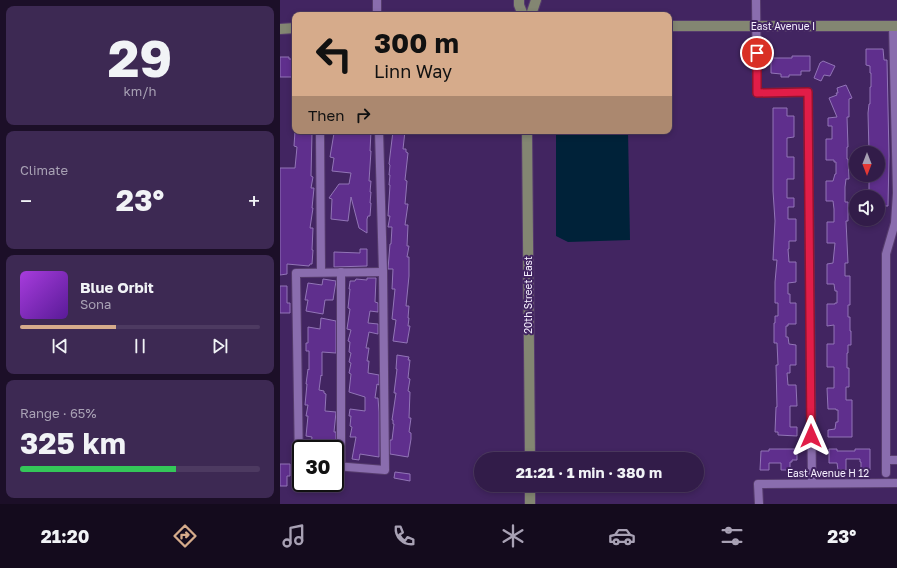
<!DOCTYPE html>
<meta charset="utf-8">
<style>
:root{--surface:#321c49;--page:#3d2953;--text:#f1f3f6;--muted:#a8a1b4;--line:#4d3a61;--accent:#d6ab8b}
body{margin:0;font-family:"Golos Text",sans-serif;background:var(--page);color:var(--text);height:100vh;display:flex;flex-direction:column;font-size:15px;white-space:nowrap}
*{box-sizing:border-box;margin:0}
p{font-size:13px;color:var(--muted)}
.icon{flex:none;width:22px;height:22px;fill:none;stroke:currentColor;stroke-width:2;stroke-linecap:round;stroke-linejoin:round}
.map{position:relative;flex:1;overflow:hidden}
.drawer{display:flex;flex-direction:column;gap:6px;padding:6px;background:#1c0f28;width:280px}
.drawer>*{flex:none}
.top-card{position:absolute;left:12px;top:12px;width:380px;height:122px;border-radius:8px;box-shadow:0 2px 6px #0003,0 0 0 1px var(--line);background:#d6ab8b;color:#111;overflow:hidden}
.needle{width:26px;rotate:180deg}
.tools{position:absolute;left:569px;top:146px;display:grid;gap:8px}
.tools a{display:grid;place-items:center;width:36px;height:36px;border-radius:50%;background:var(--surface);box-shadow:0 2px 6px #0003,0 0 0 1px var(--line);font-size:20px}
.speed{position:absolute;left:12px;top:440px;display:flex;gap:8px;font-size:20px;font-weight:700;text-align:center}
.speed>*{display:grid;place-content:center;width:52px;height:52px;border-radius:50%;background:var(--surface);box-shadow:0 2px 6px #0003,0 0 0 1px var(--line);line-height:1}
.speed .limit{border:2px solid #111;border-radius:6px;background:#fff;color:#111}
.pin{position:absolute;display:grid;place-items:center;width:34px;height:34px;color:#fff;margin:-17px;border:2px solid #fff;border-radius:50%;box-shadow:0 1px 4px #0007}
.me{position:absolute;width:44px;margin:-22px;rotate:0deg;stroke-linejoin:round;filter:drop-shadow(0 0 3px #0008)}
.turn{display:flex;align-items:center;gap:14px;height:84px;padding:0 16px;font-size:18px}
.turn .icon{width:52px;height:52px;stroke-width:2.5}
.turn b{display:block;font-size:28px;line-height:34px}
.then{display:flex;align-items:center;height:38px;padding:0 16px;background:#0003;gap:8px;font-size:15px}
.big{font-size:30px;font-weight:700;line-height:1.1}
.drawer .tile{flex:1;display:flex;flex-direction:column;justify-content:center;gap:6px;min-width:0;padding:0 14px;border-radius:8px;background:var(--page)}
.drawer .dial{align-items:center;gap:0}
.dial b{font-size:52px;line-height:1}
.song{display:flex;align-items:center;gap:12px}
.cover{width:48px;height:48px;border-radius:6px;background:linear-gradient(135deg,hsl(280 70% 55%),hsl(270 70% 35%))}
.played{height:4px;border-radius:2px;background:linear-gradient(90deg,var(--accent) 40%,var(--line) 40%)}
.keys{display:flex;justify-content:space-around;direction:ltr}
.heat{display:flex;justify-content:space-between;align-items:center;font-size:22px;direction:ltr}
.charge{height:6px;border-radius:3px;background:linear-gradient(90deg,#34c759 65%,var(--line) 0)}
.trip{position:absolute;left:194px;top:452px;width:230px;height:40px;border-radius:20px;background:var(--surface);box-shadow:0 2px 6px #0003,0 0 0 1px var(--line);font-weight:700;line-height:40px;text-align:center}
.tab-bar{display:flex;height:64px;justify-content:space-around;align-items:center;background:#140b1d;color:var(--muted)}
.tab-bar .icon{width:28px;height:28px}
.tab-bar .active{color:var(--accent)}
.tab-bar b{font-size:18px;color:var(--text)}
main{display:flex;flex:1;min-height:0}
.map>svg:first-child{display:block}
</style>
<main>
<section class="drawer">
<div class="tile dial"><b>29</b><p>km/h</p></div>
<div class="tile"><p>Climate</p>
<div class="heat"><a>−</a><b class="big">23°</b><a>+</a></div>
</div>
<div class="tile">
<div class="song"><i class="cover"></i><div><b>Blue Orbit</b><p>Sona</p></div></div>
<div class="played"></div>
<div class="keys"><svg class="icon" aria-label="previous" viewBox="0 0 24 24"><path d="M18 5L8 12l10 7zM5 5v14"/></svg><svg class="icon" aria-label="pause" viewBox="0 0 24 24"><path d="M8 5v14M16 5v14"/></svg><svg class="icon" aria-label="next" viewBox="0 0 24 24"><path d="M6 5l10 7-10 7zM19 5v14"/></svg></div>
</div>
<div class="tile"><p>Range · 65%</p><b class="big">325 km</b><div class="charge"></div></div>
</section>
<div class="map">
<svg width="617" height="504" viewBox="0 0 617 504">
<rect width="100%" height="100%" fill="#422561"/>
<polygon fill="#002239" points="276,131 348,131 350,240 288,242 276,236"/>
<g fill="#5f2f8d" stroke="#9275b7">
<polygon points="586,49 603,49 604,60 607,60 609,156 608,206 598,206 598,197 589,197 589,175 598,175 598,152 589,152 588,113 589,104 590,104 590,87 591,87 591,73 590,73 590,66 586,65"/>
<polygon points="512,56 530,56 530,71 521,71 521,75 509,75 509,77 501,77 501,74 491,73 491,58 512,58"/>
<polygon points="0,57 9,57 9,59 15,59 15,77 0,77"/>
<polygon points="543,61 555,66 550,76 544,75 541,81 534,78 540,63"/>
<polygon points="566,85 572,98 569,99 569,117 567,117 568,147 567,147 567,159 568,159 569,179 566,179 565,187 565,202 568,202 568,221 566,221 568,263 565,263 565,276 570,276 570,305 568,305 568,317 570,317 570,331 571,331 571,345 568,345 568,353 567,353 567,368 569,368 569,387 566,387 566,400 572,400 572,437 548,437 548,430 555,429 556,422 558,422 558,410 556,410 556,409 548,409 547,388 554,388 554,367 547,367 547,344 554,344 554,325 547,326 547,304 555,304 555,303 557,303 557,291 555,291 554,284 547,284 547,264 553,263 555,243 547,243 547,222 554,222 554,209 553,201 546,201 546,181 553,181 555,174 556,174 556,162 554,162 554,160 546,160 546,139 552,139 552,126 548,126 548,118 557,117 549,98 557,95 556,93 558,93 557,88"/>
<polygon points="493,108 507,108 507,116 514,116 514,137 507,138 507,157 514,157 514,179 507,179 507,198 514,198 514,207 508,207 508,219 516,219 516,241 509,241 509,249 508,249 509,262 516,262 516,282 508,283 508,294 510,294 510,303 516,303 516,324 508,324 508,326 506,326 506,337 508,337 509,344 516,345 516,365 510,365 510,373 507,373 508,385 516,385 517,406 510,406 510,427 517,427 517,436 498,435 498,432 495,432 496,407 497,407 496,365 498,365 497,343 494,343 494,323 495,323 495,316 498,316 498,303 495,303 495,282 497,260 493,260 495,221 493,191"/>
<polygon points="15,131 32,133 31,176 33,177 31,188 34,188 32,208 33,208 30,228 33,228 32,250 33,250 32,264 30,264 29,266 7,264 7,274 0,275 0,168 15,168 17,147 14,146"/>
<polygon points="55,131 91,131 90,151 91,151 89,181 91,181 90,192 91,192 90,203 91,203 90,216 88,216 87,219 87,233 79,228 71,197 68,221 51,219 52,199 49,198 59,184 69,184 71,173 52,171 54,158 50,157 54,133 55,133"/>
<polygon points="113,131 125,131 123,149 126,149 126,152 128,153 125,180 127,181 125,204 128,204 125,225 128,225 127,246 129,246 127,257 129,257 129,276 126,306 129,306 128,318 129,318 128,326 130,326 127,343 113,341 116,320 112,319 115,289 112,289 113,269 108,269 110,244 111,244 112,227 108,227 110,216 108,216 110,185 109,185 110,175 109,175 110,165 109,164"/>
<polygon points="80,249 87,249 87,266 54,267 54,252 80,253"/>
<polygon points="87,278 96,278 95,302 98,303 98,312 90,311 88,323 98,324 98,334 89,332 86,348 89,348 87,361 89,361 88,373 99,375 99,385 97,384 95,398 98,398 99,412 99,457 80,454 79,460 72,459 76,437 70,437 72,427 70,426 71,416 69,416 70,409 85,411 85,397 69,392 71,374 69,373 71,363 69,362 71,353 69,352 70,342 68,341 71,330 67,329 70,309 68,308 70,289 69,289 70,282 70,281 75,281 76,279 87,280"/>
<polygon points="43,279 56,281 53,300 45,300 43,314 26,311 28,300 25,300 28,283 42,285"/>
<polygon points="0,286 7,286 7,303 10,303 10,313 0,313"/>
<polygon points="41,318 56,321 56,353 42,352 42,376 41,375 39,390 44,391 44,393 46,394 45,411 56,412 54,432 56,432 56,450 50,449 50,447 38,445 38,447 31,446 32,437 26,436 28,416 26,416 28,405 25,405 27,384 26,384 28,369 29,370 29,351 26,351 26,343 28,343 28,327 40,329"/>
<polygon points="117,355 129,357 128,360 130,360 128,378 130,379 128,391 130,392 129,418 131,418 129,432 131,433 131,439 128,457 110,454 110,440 112,440 114,424 113,424 113,420 112,420 116,393 114,393 117,369 116,369"/>
<polygon points="489,449 517,449 517,460 512,460 512,462 510,462 510,470 501,470 501,463 489,463 489,470 480,470 481,451 489,451"/>
<polygon points="549,449 557,449 557,451 575,451 575,449 590,449 590,470 581,470 581,462 580,462 580,459 566,459 566,470 558,470 557,463 549,463"/>
<polygon points="0,464 10,464 10,476 7,476 7,486 0,486"/>
<polygon points="115,472 130,474 130,481 114,478"/>
</g>
<g fill="none" stroke-linecap="round" stroke-linejoin="round">
<g stroke="#563c6d" stroke-width="10">
<g id="minor">
<polyline points="97,0 97,15"/>
<polyline points="476,0 477,93 528,92 532,483"/>
<polyline points="40,131 41,272"/>
<polyline points="606,460 617,460"/>
<polyline points="21,465 19,465 16,273 103,272"/>
<polyline points="55,466 105,470 103,272 99,131"/>
<polyline points="61,467 61,272"/>
<polyline points="606,473 606,254 615,223 617,193 613,26"/>
<polyline points="479,504 478,484 617,483"/>
</g>
</g>
<g stroke="#563c6d" stroke-width="12">
<g id="major">
<polyline points="239,0 239,5 243,15"/>
<polyline points="251,15 256,0"/>
<polyline points="389,26 617,26"/>
<polyline points="0,29 15,28"/>
<polyline points="247,131 250,459"/>
<polyline points="250,485 250,504"/>
</g>
</g>
<use href="#minor" stroke="#8a6dae" stroke-width="8"/>
<use href="#major" stroke="#838672" stroke-width="10"/>
</g>
<g fill="none" stroke-linecap="round" stroke-linejoin="round">
<g stroke="#92132f" stroke-width="10">
<polyline id="route" points="477,53 477,93 528,92 531,436"/>
</g>
<use href="#route" stroke="#e11d48" stroke-width="7"/>
</g>
<g text-anchor="middle" dominant-baseline="central" stroke-width="4" stroke-linejoin="round" paint-order="stroke">
<g font-size="10" fill="#f6f0ff" stroke="#422561">
<text x="503" y="26">East Avenue I</text>
<text transform="translate(248 295) rotate(-90)">20th Street East</text>
<text x="548" y="473">East Avenue H 12</text>
</g>
</g>
</svg>
<div class="tools">
<a><svg class="needle" viewBox="-14 -14 28 28"><path d="M0-13l5 13h-10z" fill="#e53935"/><path d="M0 13l5-13h-10z" fill="#a8a1b4"/></svg></a>
<a><svg class="icon" aria-label="sound" viewBox="0 0 24 24"><path d="M4 9h4l5-4v14l-5-4H4zM17 9q2 3 0 6"/></svg></a>
</div>
<div class="speed"><div class="limit">30</div></div>
<div class="pin" style="left:477px;top:53px;background:#d93025"><svg class="icon" aria-label="arrive" viewBox="0 0 24 24"><path d="M6 21V4h12l-3 4 3 4H6"/></svg></div>
<svg class="me" style="left:531px;top:436px" viewBox="-20 -20 40 40"><path d="M0-17L14 15 0 8-14 15z" fill="#e11d48" stroke="#fff" stroke-width="4"/></svg>
<div class="trip">21:21 · 1 min · 380 m</div>
<div class="top-card">
<div class="turn"><svg class="icon" aria-label="left" viewBox="0 0 24 24"><path d="M17 20v-9H6M10 6l-5 5 5 5"/></svg><div><b>300 m</b>Linn Way</div></div>
<div class="then">Then<svg class="icon" aria-label="right" viewBox="0 0 24 24"><path d="M7 20v-9h11M14 6l5 5-5 5"/></svg></div>
</div>
</div>
</main>
<nav class="tab-bar">
<b>21:20</b>
<svg class="icon active" aria-label="directions" viewBox="0 0 24 24"><path d="M12 3l9 9-9 9-9-9zM9 14v-3h6M13 9l2 2-2 2"/></svg>
<svg class="icon" aria-label="music" viewBox="0 0 24 24"><path d="M9 18V5l10-2v13"/><circle cx="6" cy="18" r="3"/><circle cx="16" cy="16" r="3"/></svg>
<svg class="icon" aria-label="phone" viewBox="0 0 24 24"><path d="M5 4h4l2 5-3 2q2 4 5 5l2-3 5 2v4C11 20 4 13 5 4z"/></svg>
<svg class="icon" aria-label="climate" viewBox="0 0 24 24"><path d="M12 3v18M4 7l16 10M4 17L20 7"/></svg>
<svg class="icon" aria-label="car" viewBox="0 0 24 24"><path d="M5 17H2v-5l4-1 3-4h7l3 4 3 1v5h-3M9 17h6M6 11h13"/><circle cx="7" cy="17" r="2"/><circle cx="17" cy="17" r="2"/></svg>
<svg class="icon" aria-label="filters" viewBox="0 0 24 24"><path d="M4 7h16M4 17h16"/><circle cx="9" cy="7" r="2"/><circle cx="15" cy="17" r="2"/></svg>
<b>23°</b>
</nav>
